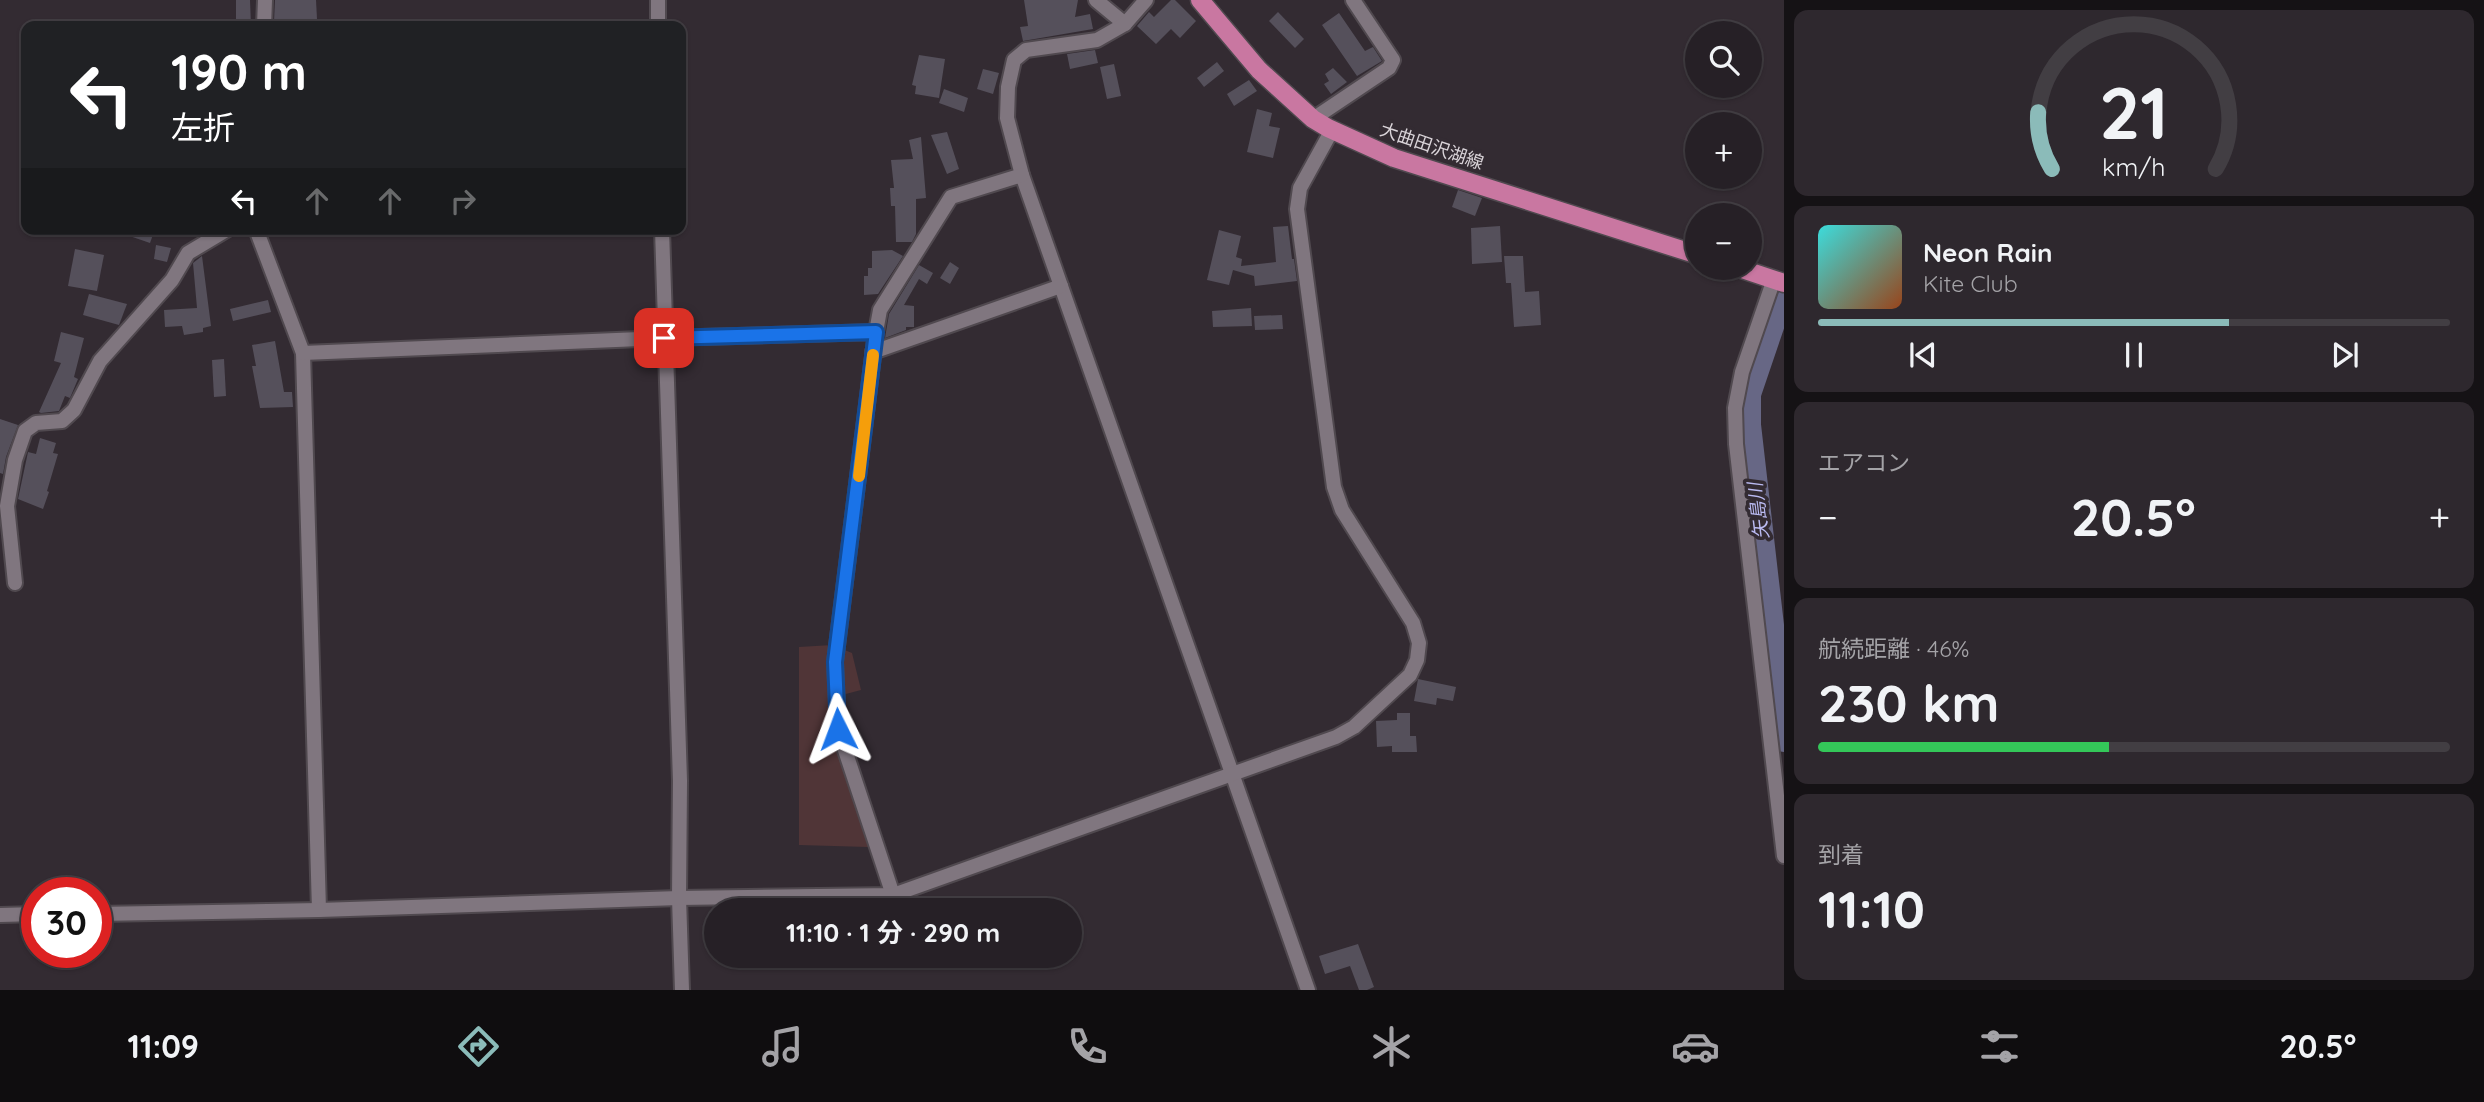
<!DOCTYPE html>
<html lang="ja">
<meta charset="utf-8">
<style>
:root{--surface:#262026;--page:#2e282e;--text:#f1f3f6;--muted:#a4a3a7;--line:#423e43;--accent:#8bbbb9}
body{margin:0;font-family:Quicksand,"Noto Sans JP",sans-serif;background:var(--page);color:var(--text);height:100vh;display:flex;flex-direction:column;font-size:26px;white-space:nowrap}
*{box-sizing:border-box;margin:0}
p{font-size:23px;color:var(--muted)}
.icon{flex:none;width:38px;height:38px;fill:none;stroke:currentColor;stroke-width:2;stroke-linecap:round;stroke-linejoin:round}
.map{position:relative;flex:1;overflow:hidden}
.drawer{display:flex;flex-direction:column;gap:10px;padding:10px;background:#151215;width:700px}
.drawer>*{flex:none}
.banner{position:absolute;left:21px;top:21px;width:665px;height:214px;border-radius:14px;box-shadow:0 2px 5px #0004,0 0 0 2px var(--line);background:#202124;color:#fff;overflow:hidden}
.fabs{position:absolute;left:1685px;top:21px;display:grid;gap:14px}
.fabs a{display:grid;place-items:center;width:77px;height:77px;border-radius:50%;background:var(--surface);box-shadow:0 2px 5px #0004,0 0 0 2px var(--line);font-size:35px}
.speed{position:absolute;left:21px;top:877px;display:flex;gap:14px;font-size:35px;font-weight:700;text-align:center}
.speed>*{display:grid;place-content:center;width:91px;height:91px;border-radius:50%;background:var(--surface);box-shadow:0 2px 5px #0004,0 0 0 2px var(--line);line-height:1}
.speed .limit{border:10px solid #d22;background:#fff;color:#111}
.pin{position:absolute;display:grid;place-items:center;width:60px;height:60px;color:#fff;margin:-30px;border-radius:14px;box-shadow:0 4px 10px #0006}
.me{position:absolute;width:77px;margin:-38px;rotate:357deg;stroke-linejoin:round;filter:drop-shadow(0 0 5px #0008)}
.turn{display:flex;align-items:center;gap:24px;height:147px;padding:0 35px;font-size:32px}
.turn .icon{width:91px;height:91px;stroke-width:2.5}
.turn b{display:block;font-size:49px;line-height:60px}
.lanes{display:flex;align-items:center;height:66px;padding:0 35px;background:#0003;justify-content:center;gap:35px;direction:ltr}
.lanes .off{opacity:.35}
.big{font-size:52px;font-weight:700;line-height:1.1}
.drawer .card{flex:1;display:flex;flex-direction:column;justify-content:center;gap:10px;min-width:0;padding:0 24px;border-radius:14px;background:var(--page)}
.drawer .dial{align-items:center;gap:0}
.dial svg{height:182px;overflow:visible;fill:none;stroke:var(--line);stroke-width:7;stroke-linecap:round;text-anchor:middle}
.dial text{fill:var(--text);stroke:none}
.song{display:flex;align-items:center;gap:21px}
.cover{width:84px;height:84px;border-radius:10px;background:linear-gradient(135deg,hsl(180 70% 55%),hsl(20 70% 35%))}
.played{height:7px;border-radius:4px;background:linear-gradient(90deg,var(--accent) 65%,var(--line) 65%)}
.keys{display:flex;justify-content:space-around;direction:ltr}
.heat{display:flex;justify-content:space-between;align-items:center;font-size:38px;direction:ltr}
.charge{height:10px;border-radius:5px;background:linear-gradient(90deg,#34c759 46%,var(--line) 0)}
.trip{position:absolute;left:704px;top:898px;width:378px;height:70px;border-radius:35px;background:var(--surface);box-shadow:0 2px 5px #0004,0 0 0 2px var(--line);font-weight:700;line-height:70px;text-align:center}
.tabs{display:flex;height:112px;justify-content:space-around;align-items:center;background:#0f0d0f;color:var(--muted)}
.tabs .icon{width:49px;height:49px}
.tabs .on{color:var(--accent)}
.tabs b{font-size:32px;color:var(--text)}
main{display:flex;flex:1;min-height:0}
.map>svg:first-child{display:block}
</style>
<main>
<div class="map">
<svg width="1784" height="990" viewBox="0 0 1784 990">
<rect width="100%" height="100%" fill="#332b32"/>
<polygon fill="#503537" points="832,645 852,653 861,690 842,695 843,724 871,816 868,847 799,845 799,647"/>
<g fill="none" stroke-linecap="round" stroke-linejoin="round">
<polyline stroke="#676785" stroke-width="26" points="1784,288 1748,394 1748,425 1784,739"/>
</g>
<g fill="#55505b">
<polygon points="236,0 250,0 251,26 236,26"/>
<polygon points="275,0 316,0 317,19 274,21"/>
<polygon points="1024,0 1078,0 1075,17 1090,14 1093,29 1023,41 1020,27 1028,26"/>
<polygon points="1171,0 1175,0 1196,21 1180,38 1171,29 1156,44 1137,26 1149,12 1154,17"/>
<polygon points="1278,12 1304,39 1295,48 1269,21"/>
<polygon points="1339,13 1365,51 1373,47 1382,61 1357,76 1322,25"/>
<polygon points="1095,50 1098,63 1070,69 1067,54"/>
<polygon points="919,55 945,59 939,98 915,94 916,86 912,85"/>
<polygon points="1217,62 1224,71 1204,87 1197,78"/>
<polygon points="1114,64 1121,96 1107,99 1100,67"/>
<polygon points="1333,68 1347,82 1331,94 1324,84 1329,81 1325,74"/>
<polygon points="983,69 999,73 993,94 977,89"/>
<polygon points="1249,80 1257,91 1234,106 1227,94"/>
<polygon points="944,89 968,98 964,112 939,103"/>
<polygon points="1257,109 1272,113 1269,126 1280,128 1273,158 1247,152"/>
<polygon points="947,132 959,169 947,174 931,135"/>
<polygon points="921,137 926,198 916,199 916,234 912,242 896,242 895,206 891,206 890,188 894,188 891,160 913,159 909,140"/>
<polygon points="1458,190 1482,198 1475,216 1452,207"/>
<polygon points="1288,226 1292,259 1294,259 1297,281 1255,286 1254,276 1233,270 1229,285 1207,280 1219,230 1241,236 1236,257 1242,259 1241,266 1276,262 1273,227"/>
<polygon points="1500,226 1502,262 1472,264 1471,228"/>
<polygon points="115,229 155,229 150,243 115,231"/>
<polygon points="156,245 171,248 167,262 154,259"/>
<polygon points="75,249 104,255 97,291 68,286"/>
<polygon points="892,250 903,256 878,294 864,295 864,276 868,276 868,268 872,268 872,251"/>
<polygon points="202,256 211,326 203,328 203,332 184,335 182,326 165,327 164,310 197,308 193,263"/>
<polygon points="1504,256 1523,256 1525,292 1539,291 1541,325 1514,327 1511,283 1506,283"/>
<polygon points="950,262 959,268 950,284 940,278"/>
<polygon points="919,265 933,273 927,284 919,279 904,305 914,306 914,327 906,327 906,330 885,338 889,314"/>
<polygon points="89,294 127,304 119,325 83,315"/>
<polygon points="268,300 271,312 233,321 230,309"/>
<polygon points="1251,308 1252,326 1213,327 1212,311"/>
<polygon points="1282,315 1283,329 1255,330 1254,316"/>
<polygon points="61,332 84,338 74,377 78,379 70,398 65,396 59,411 41,413 39,412 61,363 54,361"/>
<polygon points="275,341 284,392 292,392 293,407 260,408 252,366 256,366 252,345"/>
<polygon points="224,359 226,396 214,397 212,360"/>
<polygon points="0,419 18,425 6,457 3,474 0,473"/>
<polygon points="40,438 56,443 53,453 58,454 47,491 49,492 43,509 18,499 28,452 36,454"/>
<polygon points="1418,679 1456,687 1453,701 1437,698 1436,705 1414,701"/>
<polygon points="1397,713 1410,713 1410,736 1416,736 1417,752 1392,752 1392,746 1377,747 1376,721 1397,720"/>
<polygon points="1358,944 1374,987 1367,990 1359,990 1350,966 1325,974 1319,956"/>
</g>
<g fill="none" stroke-linecap="round" stroke-linejoin="round">
<g stroke="#50494f" stroke-width="18">
<g id="minor">
<polyline points="658,0 658,26"/>
<polyline points="1096,0 1125,24"/>
<polyline points="1146,0 1125,24 1097,40 1026,50 1014,60 1008,87 1007,118 1022,175 1308,990"/>
<polyline points="264,26 265,0"/>
<polyline points="1313,119 1389,68 1393,60 1353,0"/>
<polyline points="256,229 303,353 319,910"/>
<polyline points="662,229 680,781 679,898 682,990"/>
<polyline points="1774,279 1742,372 1735,408 1736,444 1784,856"/>
<polyline points="873,352 1061,286"/>
<polyline points="303,353 664,338 876,332"/>
<polyline points="15,583 7,506 15,460 25,431 36,423 62,421 74,410 100,361 172,280 188,253 228,229"/>
<polyline points="893,895 838,729 835,662 876,332 880,310 951,197 1022,175"/>
<polyline points="96,914 319,910 679,898 893,895 1336,737 1354,727 1410,675 1417,660 1419,643 1413,623 1342,510 1334,487 1297,209 1300,188 1332,130"/>
<polyline points="0,915 37,914"/>
</g>
</g>
<g stroke="#50494f" stroke-width="21">
<g id="primary">
<polyline points="1200,0 1259,70 1313,119 1328,128 1394,158 1698,255"/>
<polyline points="1739,268 1784,283"/>
</g>
</g>
<use href="#minor" stroke="#80767f" stroke-width="14"/>
<use href="#primary" stroke="#c977a1" stroke-width="18"/>
</g>
<g fill="none" stroke-linecap="round" stroke-linejoin="round">
<g stroke="#114b97" stroke-width="18">
<polyline id="route" points="664,338 876,332 835,662 838,729"/>
</g>
<use href="#route" stroke="#1a73e8" stroke-width="12"/>
<polyline stroke="#f59e0b" stroke-width="12" points="859,476 873,355"/>
</g>
<g text-anchor="middle" dominant-baseline="central" stroke-width="7" stroke-linejoin="round" paint-order="stroke">
<g font-size="18" fill="#dad4d9" stroke="#332b32">
<text transform="translate(1432 146) rotate(19)">大曲田沢湖線</text>
</g>
<g font-size="19" font-style="italic" fill="#babaf1" stroke="#332b32">
<text transform="translate(1758 511) rotate(-97)">矢島川</text>
</g>
</g>
</svg>
<div class="fabs">
<a><svg class="icon" aria-label="search" viewBox="0 0 24 24"><circle cx="10" cy="10" r="6"/><path d="M15 15l6 6"/></svg></a>
<a>+</a>
<a>−</a>
</div>
<div class="speed"><div class="limit">30</div></div>
<div class="pin" style="left:664px;top:338px;background:#d93025"><svg class="icon" aria-label="arrive" viewBox="0 0 24 24"><path d="M6 21V4h12l-3 4 3 4H6"/></svg></div>
<svg class="me" style="left:838px;top:729px" viewBox="-20 -20 40 40"><path d="M0-17L14 15 0 8-14 15z" fill="#1a73e8" stroke="#fff" stroke-width="4"/></svg>
<div class="trip">11:10 · 1 分 · 290 m</div>
<div class="banner">
<div class="turn"><svg class="icon" aria-label="left" viewBox="0 0 24 24"><path d="M17 20v-9H6M10 6l-5 5 5 5"/></svg><div><b>190 m</b>左折</div></div>
<div class="lanes"><svg class="icon" aria-label="left" viewBox="0 0 24 24"><path d="M17 20v-9H6M10 6l-5 5 5 5"/></svg><svg class="icon off" aria-label="ahead" viewBox="0 0 24 24"><path d="M12 20V5M6 11l6-6 6 6"/></svg><svg class="icon off" aria-label="ahead" viewBox="0 0 24 24"><path d="M12 20V5M6 11l6-6 6 6"/></svg><svg class="icon off" aria-label="right" viewBox="0 0 24 24"><path d="M7 20v-9h11M14 6l5 5-5 5"/></svg></div>
</div>
</div>
<section class="drawer">
<div class="card dial"><svg viewBox="0 0 100 80">
<path d="M14 69A42 42 0 1 1 86 69"/>
<path d="M14 69A42 42 0 0 1 8 44" stroke="#8bbbb9"/>
<text x="50" y="56" font-size="32" font-weight="700">21</text>
<text x="50" y="72" font-size="11">km/h</text>
</svg></div>
<div class="card">
<div class="song"><i class="cover"></i><div><b>Neon Rain</b><p>Kite Club</p></div></div>
<div class="played"></div>
<div class="keys"><svg class="icon" aria-label="previous" viewBox="0 0 24 24"><path d="M18 5L8 12l10 7zM5 5v14"/></svg><svg class="icon" aria-label="pause" viewBox="0 0 24 24"><path d="M8 5v14M16 5v14"/></svg><svg class="icon" aria-label="next" viewBox="0 0 24 24"><path d="M6 5l10 7-10 7zM19 5v14"/></svg></div>
</div>
<div class="card"><p>エアコン</p>
<div class="heat"><a>−</a><b class="big">20.5°</b><a>+</a></div>
</div>
<div class="card"><p>航続距離 · 46%</p><b class="big">230 km</b><div class="charge"></div></div>
<div class="card"><p>到着</p><b class="big">11:10</b></div>
</section>
</main>
<nav class="tabs">
<b>11:09</b>
<svg class="icon on" aria-label="directions" viewBox="0 0 24 24"><path d="M12 3l9 9-9 9-9-9zM9 14v-3h6M13 9l2 2-2 2"/></svg>
<svg class="icon" aria-label="music" viewBox="0 0 24 24"><path d="M9 18V5l10-2v13"/><circle cx="6" cy="18" r="3"/><circle cx="16" cy="16" r="3"/></svg>
<svg class="icon" aria-label="phone" viewBox="0 0 24 24"><path d="M5 4h4l2 5-3 2q2 4 5 5l2-3 5 2v4C11 20 4 13 5 4z"/></svg>
<svg class="icon" aria-label="climate" viewBox="0 0 24 24"><path d="M12 3v18M4 7l16 10M4 17L20 7"/></svg>
<svg class="icon" aria-label="car" viewBox="0 0 24 24"><path d="M5 17H2v-5l4-1 3-4h7l3 4 3 1v5h-3M9 17h6M6 11h13"/><circle cx="7" cy="17" r="2"/><circle cx="17" cy="17" r="2"/></svg>
<svg class="icon" aria-label="filters" viewBox="0 0 24 24"><path d="M4 7h16M4 17h16"/><circle cx="9" cy="7" r="2"/><circle cx="15" cy="17" r="2"/></svg>
<b>20.5°</b>
</nav>
